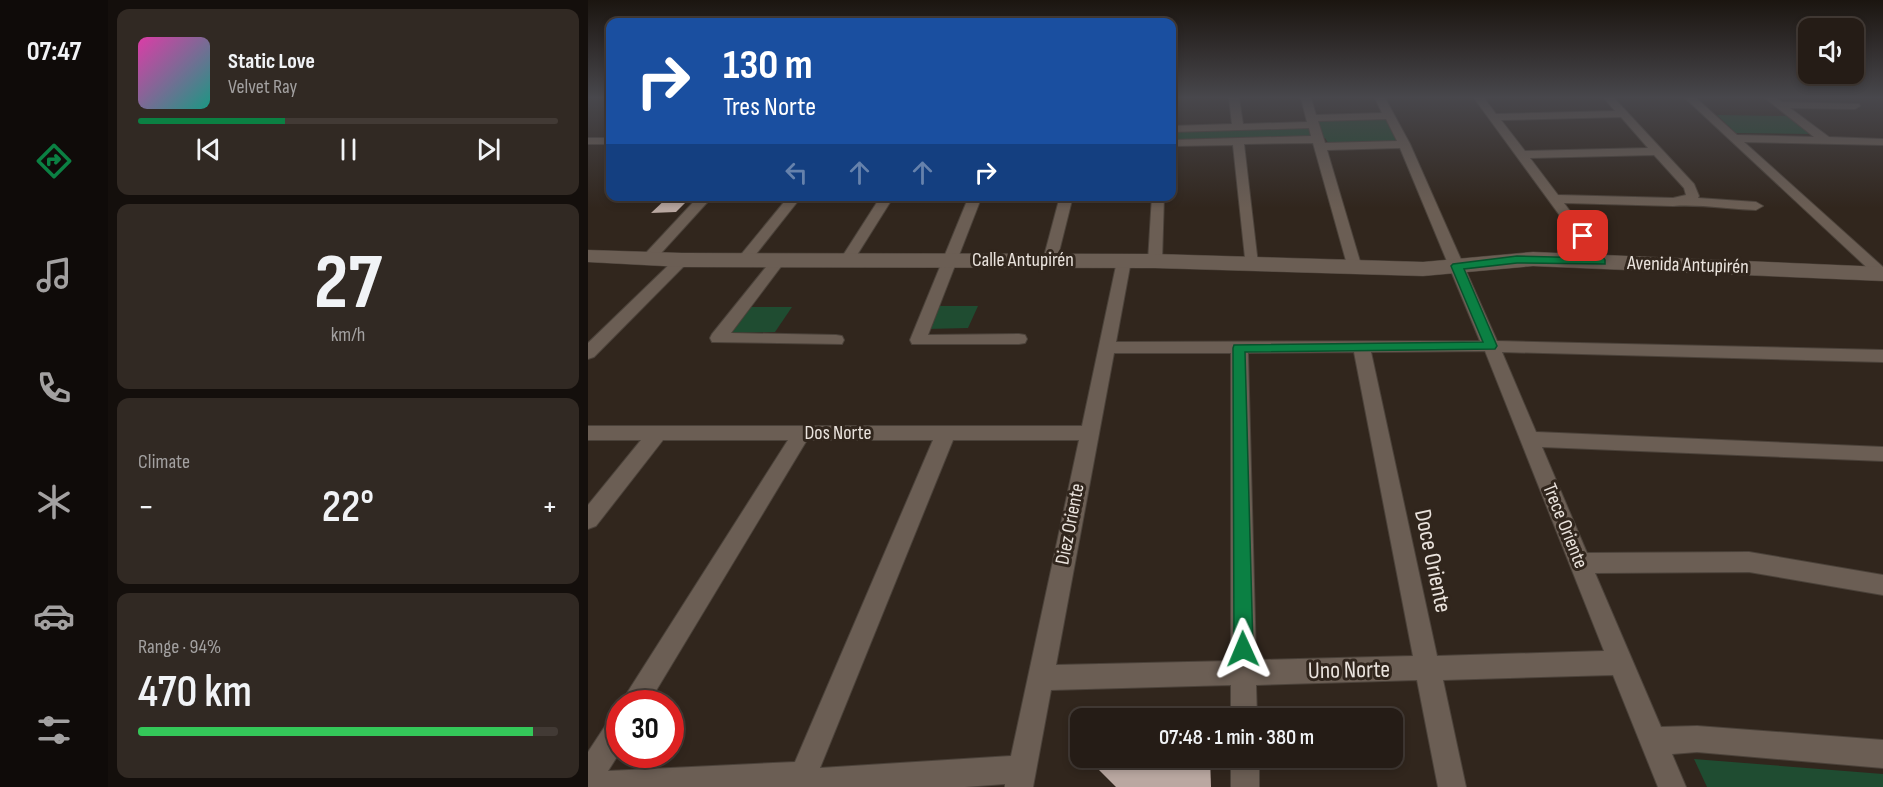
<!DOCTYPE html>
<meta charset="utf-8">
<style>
:root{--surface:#251c16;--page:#312923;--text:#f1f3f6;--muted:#a3a1a1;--line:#423a35;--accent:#0b8043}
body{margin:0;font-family:"Sofia Sans Condensed",sans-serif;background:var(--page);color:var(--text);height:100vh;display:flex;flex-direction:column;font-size:22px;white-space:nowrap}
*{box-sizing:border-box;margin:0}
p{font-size:20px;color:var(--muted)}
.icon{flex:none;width:33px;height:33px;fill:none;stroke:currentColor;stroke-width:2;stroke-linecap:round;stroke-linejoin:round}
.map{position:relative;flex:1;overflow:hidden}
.sheet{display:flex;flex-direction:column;gap:9px;padding:9px;background:#140f0c;width:480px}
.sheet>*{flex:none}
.guide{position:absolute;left:18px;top:18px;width:570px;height:183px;border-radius:12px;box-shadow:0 3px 9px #0003,0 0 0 2px var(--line);background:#1a4fa0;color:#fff;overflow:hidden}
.fabs{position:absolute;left:1210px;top:18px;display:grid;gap:12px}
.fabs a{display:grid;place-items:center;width:66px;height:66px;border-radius:12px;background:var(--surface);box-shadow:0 3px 9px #0003,0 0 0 2px var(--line);font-size:30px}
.speed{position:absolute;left:18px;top:690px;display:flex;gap:12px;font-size:30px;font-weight:700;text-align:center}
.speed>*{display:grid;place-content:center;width:78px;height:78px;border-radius:50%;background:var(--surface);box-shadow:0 3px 9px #0003,0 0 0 2px var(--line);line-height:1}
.speed .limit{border:9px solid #d22;background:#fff;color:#111}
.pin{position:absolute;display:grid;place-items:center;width:51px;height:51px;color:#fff;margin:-26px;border-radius:12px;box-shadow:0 3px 9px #0006}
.me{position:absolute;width:66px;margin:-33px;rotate:359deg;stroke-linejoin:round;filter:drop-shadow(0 0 4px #0008)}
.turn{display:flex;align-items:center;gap:21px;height:126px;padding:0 18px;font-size:27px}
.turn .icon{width:78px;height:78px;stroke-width:2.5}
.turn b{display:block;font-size:42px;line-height:51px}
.lanes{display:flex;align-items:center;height:57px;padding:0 18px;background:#0003;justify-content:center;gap:30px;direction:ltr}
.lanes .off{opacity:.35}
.big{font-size:45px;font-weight:600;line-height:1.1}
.sheet .widget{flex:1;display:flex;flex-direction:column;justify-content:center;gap:9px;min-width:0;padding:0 21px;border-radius:12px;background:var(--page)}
.sheet .dial{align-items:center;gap:0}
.dial b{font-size:78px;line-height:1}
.song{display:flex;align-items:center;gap:18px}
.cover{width:72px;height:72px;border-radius:9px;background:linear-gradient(135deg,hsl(320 70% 55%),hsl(170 70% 35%))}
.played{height:6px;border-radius:3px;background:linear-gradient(90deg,var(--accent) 35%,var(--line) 35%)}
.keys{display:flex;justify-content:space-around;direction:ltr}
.heat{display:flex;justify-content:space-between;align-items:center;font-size:33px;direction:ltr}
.charge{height:9px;border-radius:4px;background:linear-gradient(90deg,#34c759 94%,var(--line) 0)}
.trip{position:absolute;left:482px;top:708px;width:333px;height:60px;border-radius:12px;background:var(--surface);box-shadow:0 3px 9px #0003,0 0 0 2px var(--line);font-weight:600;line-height:60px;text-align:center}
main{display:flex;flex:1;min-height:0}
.tab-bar{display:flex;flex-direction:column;width:108px;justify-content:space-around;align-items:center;background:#0f0b09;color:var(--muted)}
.tab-bar .icon{width:42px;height:42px}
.tab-bar .current{color:var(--accent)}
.tab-bar b{font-size:27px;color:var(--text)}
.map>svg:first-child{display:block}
</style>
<main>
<nav class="tab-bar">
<b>07:47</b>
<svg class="icon current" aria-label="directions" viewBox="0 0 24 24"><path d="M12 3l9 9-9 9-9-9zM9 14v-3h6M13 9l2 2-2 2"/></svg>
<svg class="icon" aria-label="music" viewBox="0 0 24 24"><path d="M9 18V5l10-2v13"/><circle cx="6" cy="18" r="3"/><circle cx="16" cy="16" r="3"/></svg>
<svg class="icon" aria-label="phone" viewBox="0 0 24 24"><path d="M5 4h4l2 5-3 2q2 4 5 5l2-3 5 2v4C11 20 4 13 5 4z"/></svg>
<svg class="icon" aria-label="climate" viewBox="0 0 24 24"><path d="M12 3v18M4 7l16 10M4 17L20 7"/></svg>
<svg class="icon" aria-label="car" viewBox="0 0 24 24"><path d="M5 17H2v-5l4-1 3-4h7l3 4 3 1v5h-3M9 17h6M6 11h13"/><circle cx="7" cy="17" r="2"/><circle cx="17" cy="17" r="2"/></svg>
<svg class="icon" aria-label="filters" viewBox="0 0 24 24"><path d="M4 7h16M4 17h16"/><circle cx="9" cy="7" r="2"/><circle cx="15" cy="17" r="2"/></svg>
</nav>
<section class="sheet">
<div class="widget">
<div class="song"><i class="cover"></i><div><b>Static Love</b><p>Velvet Ray</p></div></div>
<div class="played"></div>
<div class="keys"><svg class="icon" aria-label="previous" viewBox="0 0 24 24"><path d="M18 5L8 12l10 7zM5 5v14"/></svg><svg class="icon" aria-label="pause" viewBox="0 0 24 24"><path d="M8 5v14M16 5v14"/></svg><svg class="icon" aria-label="next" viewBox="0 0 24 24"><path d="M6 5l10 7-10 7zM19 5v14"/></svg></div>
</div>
<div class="widget dial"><b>27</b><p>km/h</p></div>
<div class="widget"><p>Climate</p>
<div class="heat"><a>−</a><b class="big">22°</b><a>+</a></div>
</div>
<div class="widget"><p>Range · 94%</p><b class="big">470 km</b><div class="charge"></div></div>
</section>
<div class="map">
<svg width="1295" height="787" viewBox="0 0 1295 787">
<rect width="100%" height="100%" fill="#31261d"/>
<g fill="#1f4c31">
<polygon points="1129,115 1200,116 1222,134 1148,133"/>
<polygon points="799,117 812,143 741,144 737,138 584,142 584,131 730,126 730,120"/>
<polygon points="348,306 390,306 380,328 338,329"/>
<polygon points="159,307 204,307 187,332 140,333"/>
<polygon points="1106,759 1295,774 1295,787 1119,787"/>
</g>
<g fill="#baa8a1">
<polygon points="81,196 104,196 88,212 63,213"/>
<polygon points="499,758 622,758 623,787 528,787"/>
</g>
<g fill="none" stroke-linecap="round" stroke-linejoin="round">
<g stroke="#4b423a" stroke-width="2">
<g id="street">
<path d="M641,98H651L655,124L719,122L713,98H723L728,115L794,113L787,98H797L822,144L909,341L1295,350V362L914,352L948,432L1295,447V461L954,447L999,553L1161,552L1295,575V595L1161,572L1007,573L1073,727L1109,726L1295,740V768L1109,752L1084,754L1098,787H1070L1025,675L855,680L878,787H850L829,680L668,685L669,718H643V685L463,690L445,787H417V784L377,787H0V752L23,717L32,713V752L20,771L207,762L345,440H219L60,704H32L200,440H75L8,526L0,529V505L53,440H0V426H494L529,261L536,257L543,261L528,342L892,341L812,148L739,150L774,268L767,272L760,268L725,143L656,144L670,264L663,268L658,267L645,145L584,146V140L723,136L721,128L584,132V126L644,124ZM798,119L809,141L737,143L730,121ZM897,351L1016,651L849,656L783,352ZM766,352L825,656L668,660L660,353ZM526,353H643V661L468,665ZM365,440H491L423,756L232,768Z"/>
<path d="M886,98H896L908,114L1027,111L1016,98H1026L1106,184L1111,196L1110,198L1168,202L1175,206L1168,210C1141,209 1111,204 1085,206L976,203L1020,262L1018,265H1008ZM1033,117L1060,148L937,151L913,120ZM1066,155L1096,188L1098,195L1085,198L970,195L942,158Z"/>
<polygon points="1097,98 1108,98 1149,135 1226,137 1177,98 1188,98 1194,102 1271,104 1272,106 1267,109 1202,108 1241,137 1295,139 1295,145 1156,142 1295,267 1295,278 1289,277"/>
<rect x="0" y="138" width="22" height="6"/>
<polygon points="111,196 125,196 65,262 55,262 53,259 55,256"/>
<polygon points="201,196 214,196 161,263 151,263 149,260 151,257"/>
<polygon points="293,196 306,196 264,263 254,263 252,260"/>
<polygon points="381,196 394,196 340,335 431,334 437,335 439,339 437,343 431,344 324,344 322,340"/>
<polygon points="472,196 485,196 469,260 462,264 455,260"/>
<polygon points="564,196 576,196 574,261 567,265 560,261"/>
<polygon points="94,256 101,260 99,263 6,357 0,359 0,343 89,257"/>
<polygon points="191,256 198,260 143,333 248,335 254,336 256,340 254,344 124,342 122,338 124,334 186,257"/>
<rect x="643" y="758" width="28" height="29"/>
</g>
</g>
<g stroke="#4b423a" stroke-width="1">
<polygon id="secondary" points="0,250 94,253 567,254 835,262 945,252 1295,267 1295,281 945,266 835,276 567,268 94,267 0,262"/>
</g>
<use href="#street" fill="#6b5e54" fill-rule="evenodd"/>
<use href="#secondary" fill="#6b5e54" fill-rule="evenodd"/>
</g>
<linearGradient id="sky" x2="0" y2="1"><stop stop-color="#1b1510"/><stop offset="0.47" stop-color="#48474c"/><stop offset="1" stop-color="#48474c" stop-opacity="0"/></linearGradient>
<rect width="1295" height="208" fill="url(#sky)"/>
<polygon fill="#0b8043" stroke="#07532c" stroke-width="1.5" points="995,233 999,234 1017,260 1017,264 929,263 876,269 909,346 907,349 657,352 665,649 662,655 655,658 649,655 646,649 645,348 646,345 895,342 863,266 865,264 929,256 1005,258 990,236"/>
<g text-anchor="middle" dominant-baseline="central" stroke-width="6" stroke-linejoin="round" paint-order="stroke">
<g font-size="20" fill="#eae3dd" stroke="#31261d">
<text x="435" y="260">Calle Antupirén</text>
<text transform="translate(1100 265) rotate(2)">Avenida Antupirén</text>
<text x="250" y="433">Dos Norte</text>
<text transform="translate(482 524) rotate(-79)">Diez Oriente</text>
<text transform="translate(977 526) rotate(68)">Trece Oriente</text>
</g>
<g font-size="24" fill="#eae3dd" stroke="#31261d">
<text transform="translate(845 561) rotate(78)">Doce Oriente</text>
<text transform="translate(761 670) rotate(-1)">Uno Norte</text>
</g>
</g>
</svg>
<div class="fabs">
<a><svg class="icon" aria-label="sound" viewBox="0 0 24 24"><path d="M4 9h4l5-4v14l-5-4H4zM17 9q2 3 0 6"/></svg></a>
</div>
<div class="speed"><div class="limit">30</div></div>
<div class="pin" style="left:995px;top:236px;background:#d93025"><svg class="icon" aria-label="arrive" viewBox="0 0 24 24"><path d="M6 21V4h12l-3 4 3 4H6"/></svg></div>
<svg class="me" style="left:655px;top:649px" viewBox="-20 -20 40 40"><path d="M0-17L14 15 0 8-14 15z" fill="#0b8043" stroke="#fff" stroke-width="4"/></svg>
<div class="trip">07:48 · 1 min · 380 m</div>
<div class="guide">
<div class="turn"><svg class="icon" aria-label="right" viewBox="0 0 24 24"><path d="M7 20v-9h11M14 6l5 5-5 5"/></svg><div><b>130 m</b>Tres Norte</div></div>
<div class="lanes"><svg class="icon off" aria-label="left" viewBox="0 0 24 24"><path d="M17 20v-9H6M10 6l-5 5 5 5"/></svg><svg class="icon off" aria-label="ahead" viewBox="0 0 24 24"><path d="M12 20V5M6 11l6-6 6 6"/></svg><svg class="icon off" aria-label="ahead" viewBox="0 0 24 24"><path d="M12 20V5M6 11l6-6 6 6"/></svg><svg class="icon" aria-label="right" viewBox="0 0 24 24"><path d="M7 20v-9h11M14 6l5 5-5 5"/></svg></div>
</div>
</div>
</main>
